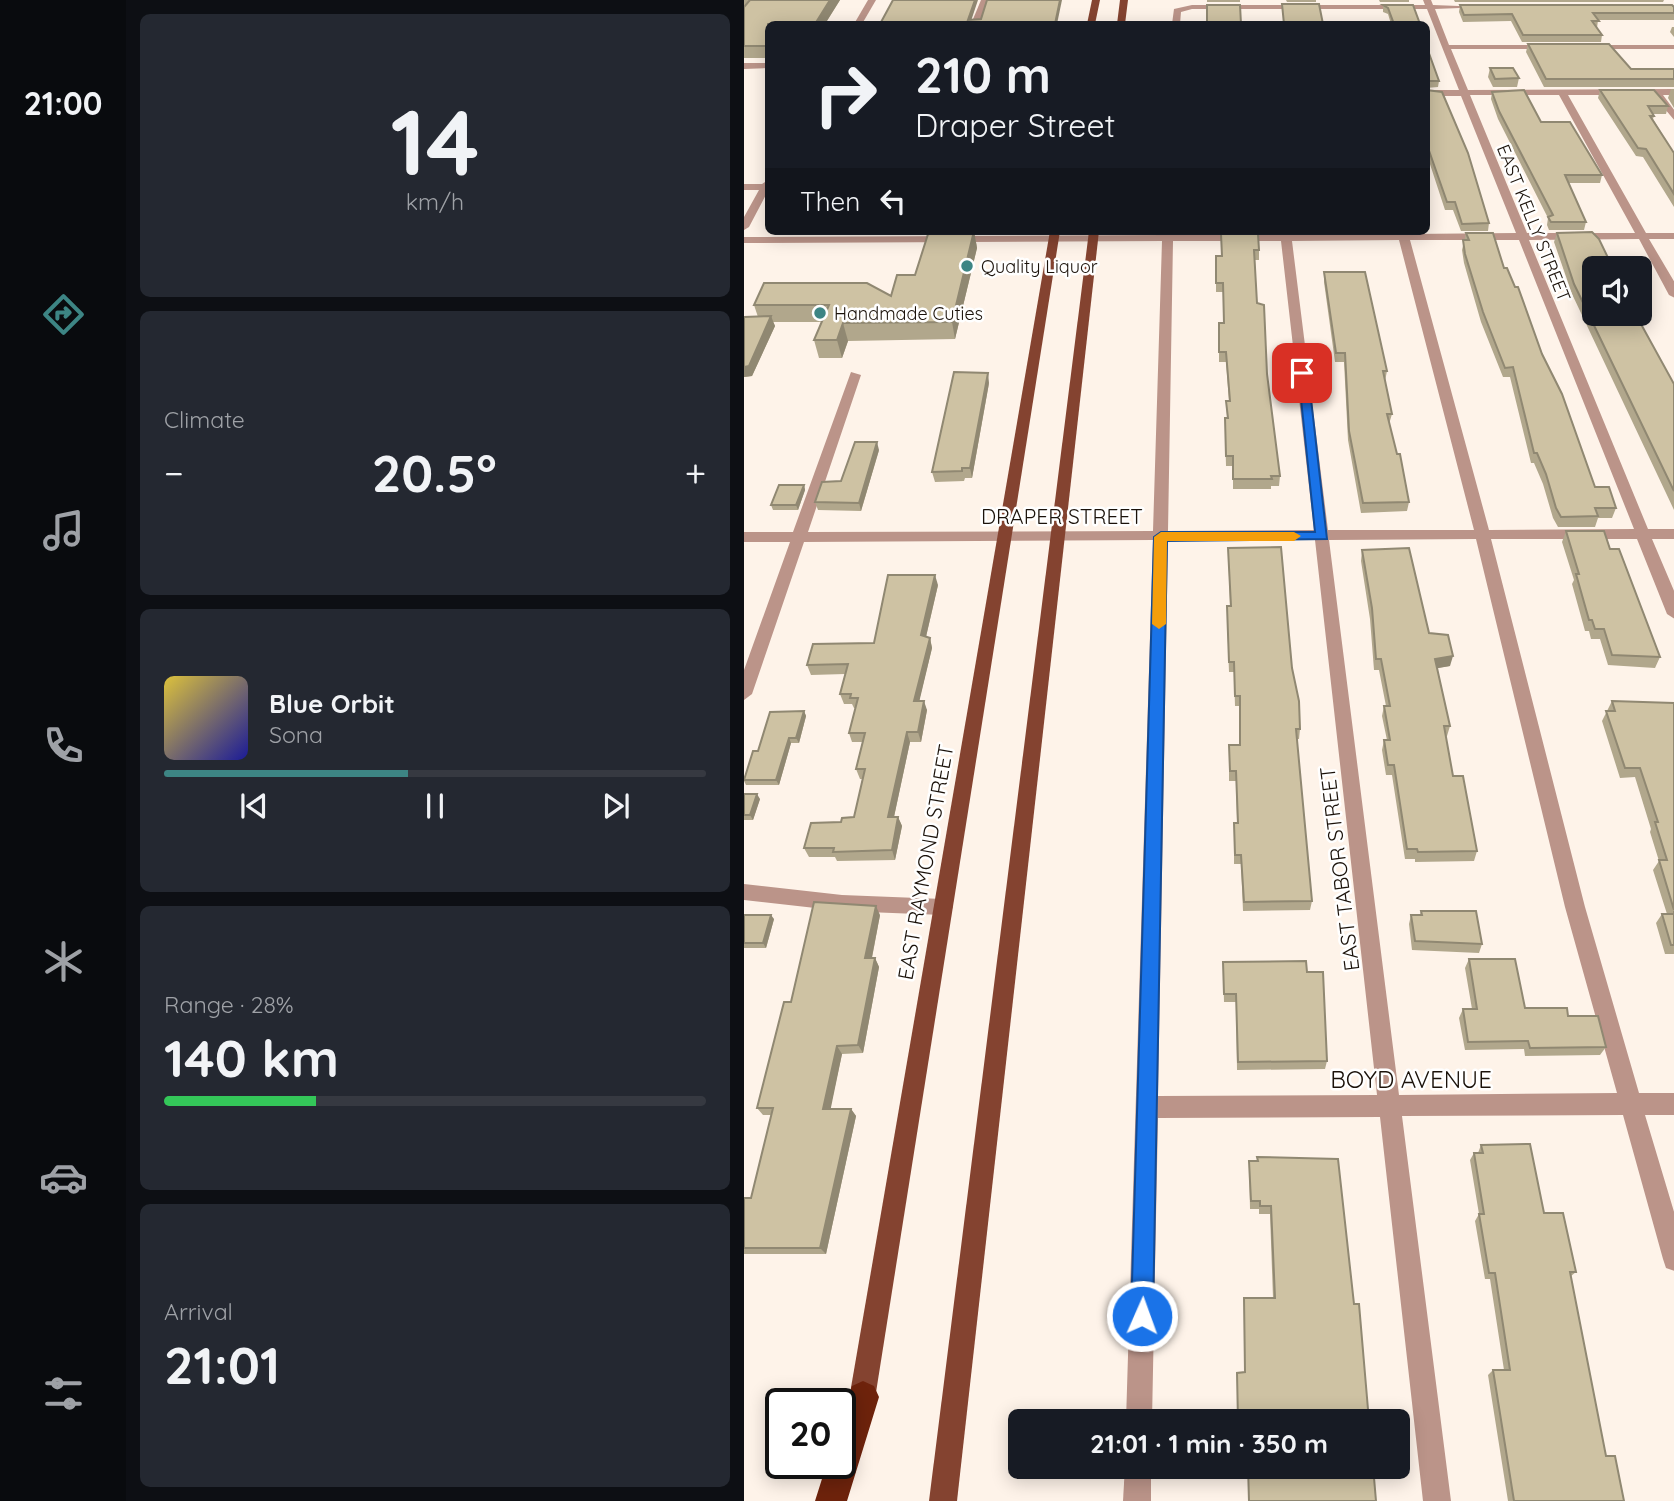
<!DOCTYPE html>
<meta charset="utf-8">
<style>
:root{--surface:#171b24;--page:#242831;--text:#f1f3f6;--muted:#9ea1a6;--line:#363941;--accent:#3d8584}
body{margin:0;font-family:Quicksand,sans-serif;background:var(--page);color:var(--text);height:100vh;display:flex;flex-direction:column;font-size:26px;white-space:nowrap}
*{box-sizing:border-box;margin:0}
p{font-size:23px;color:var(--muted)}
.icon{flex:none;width:38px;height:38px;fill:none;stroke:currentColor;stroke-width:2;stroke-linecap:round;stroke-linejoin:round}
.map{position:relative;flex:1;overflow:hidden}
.drawer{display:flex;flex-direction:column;gap:14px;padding:14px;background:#0d0f14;width:618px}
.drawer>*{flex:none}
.top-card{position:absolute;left:21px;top:21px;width:665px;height:214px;border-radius:10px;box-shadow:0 4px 18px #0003;background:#171b24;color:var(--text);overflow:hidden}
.controls{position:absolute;left:838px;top:256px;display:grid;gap:14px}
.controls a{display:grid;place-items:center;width:70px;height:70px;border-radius:10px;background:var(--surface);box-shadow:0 4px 18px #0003;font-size:35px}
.speed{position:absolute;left:21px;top:1388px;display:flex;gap:14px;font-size:35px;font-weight:700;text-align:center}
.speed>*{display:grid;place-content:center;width:91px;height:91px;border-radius:50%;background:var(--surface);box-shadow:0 4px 18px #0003;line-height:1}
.speed .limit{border:4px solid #111;border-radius:10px;background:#fff;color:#111}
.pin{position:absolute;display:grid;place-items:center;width:60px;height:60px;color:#fff;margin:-30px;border-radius:14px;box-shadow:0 4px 10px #0006}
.me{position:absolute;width:77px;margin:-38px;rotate:2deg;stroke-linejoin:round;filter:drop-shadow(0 0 5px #0008)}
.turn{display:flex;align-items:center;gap:24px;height:147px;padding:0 35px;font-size:32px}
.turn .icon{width:91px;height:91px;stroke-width:2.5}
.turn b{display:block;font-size:49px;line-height:60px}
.then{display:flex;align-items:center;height:66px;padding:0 35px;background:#0003;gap:14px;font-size:26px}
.big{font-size:52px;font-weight:700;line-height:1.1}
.drawer .widget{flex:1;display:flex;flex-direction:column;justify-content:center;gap:10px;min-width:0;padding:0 24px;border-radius:10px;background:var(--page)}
.drawer .dial{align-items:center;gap:0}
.dial b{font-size:91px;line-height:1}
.song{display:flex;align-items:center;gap:21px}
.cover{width:84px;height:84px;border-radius:10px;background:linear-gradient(135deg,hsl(50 70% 55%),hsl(240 70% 35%))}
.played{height:7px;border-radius:4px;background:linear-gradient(90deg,var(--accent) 45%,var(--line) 45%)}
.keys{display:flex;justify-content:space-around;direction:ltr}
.heat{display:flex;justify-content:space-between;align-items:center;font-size:38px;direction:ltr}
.charge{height:10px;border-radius:5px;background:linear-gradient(90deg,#34c759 28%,var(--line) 0)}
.trip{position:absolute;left:264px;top:1409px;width:402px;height:70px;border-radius:10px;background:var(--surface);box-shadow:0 4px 18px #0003;font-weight:700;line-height:70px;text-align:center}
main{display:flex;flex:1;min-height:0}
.tabs{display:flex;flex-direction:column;width:126px;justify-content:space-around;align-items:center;background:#090b0e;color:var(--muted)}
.tabs .icon{width:49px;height:49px}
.tabs .on{color:var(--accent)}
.tabs b{font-size:32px;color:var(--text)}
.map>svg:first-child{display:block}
</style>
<main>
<nav class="tabs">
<b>21:00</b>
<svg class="icon on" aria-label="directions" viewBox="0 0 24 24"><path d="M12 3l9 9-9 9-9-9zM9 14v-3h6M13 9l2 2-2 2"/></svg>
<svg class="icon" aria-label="music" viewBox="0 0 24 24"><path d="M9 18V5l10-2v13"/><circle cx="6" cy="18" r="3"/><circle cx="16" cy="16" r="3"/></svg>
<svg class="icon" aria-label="phone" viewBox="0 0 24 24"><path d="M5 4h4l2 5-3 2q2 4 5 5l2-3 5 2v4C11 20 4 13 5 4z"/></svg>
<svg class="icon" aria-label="climate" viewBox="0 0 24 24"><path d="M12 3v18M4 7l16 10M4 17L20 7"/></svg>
<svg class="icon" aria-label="car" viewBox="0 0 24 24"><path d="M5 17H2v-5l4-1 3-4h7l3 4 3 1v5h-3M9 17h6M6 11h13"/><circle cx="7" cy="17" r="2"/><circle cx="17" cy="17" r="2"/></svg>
<svg class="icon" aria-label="filters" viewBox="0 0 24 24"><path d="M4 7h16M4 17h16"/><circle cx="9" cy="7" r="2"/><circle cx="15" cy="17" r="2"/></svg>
</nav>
<section class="drawer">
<div class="widget dial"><b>14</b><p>km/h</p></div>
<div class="widget"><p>Climate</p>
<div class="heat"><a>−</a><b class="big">20.5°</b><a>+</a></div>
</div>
<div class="widget">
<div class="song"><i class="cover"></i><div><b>Blue Orbit</b><p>Sona</p></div></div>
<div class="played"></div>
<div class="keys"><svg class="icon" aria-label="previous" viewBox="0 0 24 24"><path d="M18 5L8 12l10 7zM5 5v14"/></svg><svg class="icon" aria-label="pause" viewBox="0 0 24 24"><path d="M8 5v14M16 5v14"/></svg><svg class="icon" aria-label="next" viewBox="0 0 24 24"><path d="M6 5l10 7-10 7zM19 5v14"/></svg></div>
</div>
<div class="widget"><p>Range · 28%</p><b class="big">140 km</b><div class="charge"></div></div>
<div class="widget"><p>Arrival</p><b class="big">21:01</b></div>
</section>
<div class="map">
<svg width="931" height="1501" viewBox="0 0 931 1501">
<rect width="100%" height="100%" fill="#fef3e9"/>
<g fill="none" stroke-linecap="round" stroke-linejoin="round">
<g fill="#bb9489" fill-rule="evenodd">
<polygon points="124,0 132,0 118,24 110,24"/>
<polygon points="237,0 245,0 235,24 227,24"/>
<path d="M679,0H687L689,5L741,7L691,9L705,45H807L811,47L807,49H707L724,90L931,89V95H919L931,111V121L909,95H824L902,233H931V239H905L931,283V298L925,295L895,239L785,240L904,529H931V539H908L931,593V619L923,614L893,539H747L841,907L895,1093H931V1115H901L931,1215V1271L922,1268L919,1259L879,1115L658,1116L707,1501H679L636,1117L414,1118L408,1421H382L409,540L60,542L8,694L0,700V670L46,542H0V532H49L107,372L117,375L64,532L409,531L418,241L0,243V237L419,235V231H429V235L536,234V231H546L547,234H653V231H663L664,234L772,233L717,96H682V90H715L683,9H448L437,12L436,24H428L430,9L448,5H681ZM726,95H815L891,233H783ZM655,240L730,530H584L548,241ZM666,240H775L890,529L745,530ZM429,241H537L570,530L424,531ZM732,539L821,907L873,1093L655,1095L585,540ZM424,540H571L633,1095L414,1096Z"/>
<polygon points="842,45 931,45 931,49 845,49"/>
<polygon points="0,63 24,63 24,68 0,69"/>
<polygon points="24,180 24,191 5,227 0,230 0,217 15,190 0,190 0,184 18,184"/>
<polygon points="0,884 98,895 199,899 206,901 209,907 206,913 199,915 98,911 0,900"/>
<polygon points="381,1466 407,1466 407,1501 379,1501"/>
</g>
<g fill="#844330" fill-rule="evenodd">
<polygon points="348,0 356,0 351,24 343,24"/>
<polygon points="376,0 384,0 381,24 373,24"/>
<polygon points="306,231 316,231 130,1405 126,1414 117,1418 108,1414 104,1405"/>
<polygon points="345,231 355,231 213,1501 185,1501"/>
</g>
<polygon fill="#6e230c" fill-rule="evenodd" points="119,1381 130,1386 135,1397 103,1501 71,1501 83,1463 96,1463 96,1420 108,1386"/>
</g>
<g fill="#b1a78c">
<polygon points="0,0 96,0 81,24 24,24 24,58 0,58"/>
<rect x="463" y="0" width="33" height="2"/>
<polygon points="542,0 572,0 572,2 543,2"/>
<polygon points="635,0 665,0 665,2 636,2"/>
<polygon points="710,0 920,0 919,2 711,2"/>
<polygon points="639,5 676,24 647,24 644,14 639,12"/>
<polygon points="716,5 930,7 930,20 854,20 853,28 858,35 857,42 778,42 767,21 719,22 715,12"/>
<polygon points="928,27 930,27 930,37 926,32"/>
<polygon points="784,44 887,69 930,69 930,87 800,87 782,52"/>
<polygon points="682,45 695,81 694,87 682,88"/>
<polygon points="746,68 775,78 773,87 749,87 744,77"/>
<polygon points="927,89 930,89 930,108 924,98"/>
<polygon points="682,90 745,223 744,231 717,231 709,210 701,210 682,152"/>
<polygon points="856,90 924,106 922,114 909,114 910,116 909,119 930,153 930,207 899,157 892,156 854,98"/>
<polygon points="748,92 797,122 858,175 856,183 824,183 842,222 840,230 805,230 803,225 804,218 754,119 747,99"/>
<polygon points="230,231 233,248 211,339 104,341 98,358 75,358 70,340 78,322 29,322 31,326 8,376 0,377 0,317 14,317 10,305 147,296 171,275"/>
<polygon points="476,231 513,231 476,232"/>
<polygon points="722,233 760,268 798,354 851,487 872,508 868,518 854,518 851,527 814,527 809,518 799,484 790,463 787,463 766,377 759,377 737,322 720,263 718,250"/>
<polygon points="813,233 867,264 866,268 850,268 930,384 930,510 828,294 810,242"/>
<polygon points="477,234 515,250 515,260 511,260 513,303 536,476 535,486 527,486 527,489 489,489 489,466 482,466 481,428 483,418 482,401 485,401 482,362 475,362 475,323 479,323 479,292 472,292 472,256 477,256"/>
<polygon points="580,272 643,371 641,381 648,414 645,424 665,502 663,511 617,513 604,440 600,362 591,362 580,282"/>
<polygon points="245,383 228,478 221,478 220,481 191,482 188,472"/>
<polygon points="135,450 117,511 74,510 71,502"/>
<polygon points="60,485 61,490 54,510 29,510 27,505"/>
<polygon points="822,531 866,549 916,657 911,668 864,665 856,639 847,639 845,631 841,631 828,584 830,580 818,542"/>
<polygon points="484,548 548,668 556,729 555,739 553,739 568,901 566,910 499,911 497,864 490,864 490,833 493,823 492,781 485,781 485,745 496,745 495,706 491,706 490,672 485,672 483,617 486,606"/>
<polygon points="618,550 685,633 706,666 693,668 706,726 703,736 702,736 709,776 733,851 730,861 671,862 671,859 661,859 648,775 642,775 638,750 640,740 643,740 638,716 640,706 642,706 635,670 630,670 626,619 617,561"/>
<polygon points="194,585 182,637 186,638 188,648 175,701 183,710 177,742 166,742 150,817 154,817 158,826 151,860 93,861 91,857 65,857 60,848 97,822 110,817 119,779 116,779 112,769 119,742 108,742 105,733 111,708 110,708 108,704 100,704 96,694 101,674 67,675 63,665 130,643"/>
<polygon points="868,701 930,703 930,954 921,954 912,923 918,914 923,914 909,870 915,861 906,832 907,829 891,777 876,778 858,721"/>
<polygon points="60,711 62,716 55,743 47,743 35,785 2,785 0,781 0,777 14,751"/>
<polygon points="0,794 16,799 9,820 0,820"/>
<polygon points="677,911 738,944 735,953 668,950 665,924 667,915 676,915"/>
<polygon points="0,915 30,919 22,948 0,948"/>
<polygon points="136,915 128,958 131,958 135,967 119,1053 98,1054 86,1109 107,1109 112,1116 82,1254 0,1254 0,1198 7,1198 27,1115 19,1115 13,1108 47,1002"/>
<polygon points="725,959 781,1008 824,1016 862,1047 856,1055 781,1056 780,1049 721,1050 715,1018 719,1009 728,1009 721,968"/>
<polygon points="479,962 563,972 583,1061 581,1069 493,1070 492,1002 480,1002"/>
<polygon points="737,1145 800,1213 832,1272 827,1276 862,1456 880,1501 764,1501 744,1375 749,1370 760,1370 746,1279 741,1279 731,1221 735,1214 726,1160 730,1153 734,1153"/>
<polygon points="505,1161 610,1304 625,1421 494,1421 493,1373 501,1373 500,1298 529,1298 526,1214 515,1214 515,1209 506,1209"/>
</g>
<g fill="#908872">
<polygon points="86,0 96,0 81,24 71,24"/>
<polygon points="231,0 234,0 226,24 224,20"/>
<polygon points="316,0 318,0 313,24 311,24"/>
<polygon points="230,231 233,248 211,339 208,322"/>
<polygon points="27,316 31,326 8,376 0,377 0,367"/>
<polygon points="99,323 104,341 98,358 93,340"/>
<polygon points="244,373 245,383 228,478 226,468"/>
<polygon points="133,442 135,450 117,511 115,503"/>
<polygon points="60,485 61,490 54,510 52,505"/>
<polygon points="191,575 194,585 180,645 177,635"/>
<polygon points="186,638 188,648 173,711 170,701"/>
<polygon points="709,656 706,666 689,669 691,659"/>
<polygon points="180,701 183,710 177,742 174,732"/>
<polygon points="60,711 62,716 55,743 52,738"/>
<polygon points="163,732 166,742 148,826 144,817"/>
<polygon points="45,738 47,743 35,785 32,780"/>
<polygon points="13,794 16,799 9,820 6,815"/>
<polygon points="154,817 158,826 151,860 148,850"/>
<polygon points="132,906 136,915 126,967 121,958"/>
<polygon points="27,915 30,919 22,948 19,943"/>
<polygon points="131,958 135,967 119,1053 114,1045"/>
<polygon points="93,1046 98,1054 85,1117 79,1109"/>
<polygon points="107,1109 112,1116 82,1254 76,1248"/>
</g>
<g fill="#cec2a3" stroke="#908872" stroke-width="2">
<polygon points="6,0 86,0 71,24 24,24 24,46 0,46 0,7"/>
<polygon points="149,0 231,0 224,20 237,19 243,0 316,0 311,24 136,24"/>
<polygon points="538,4 575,4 579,24 540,24"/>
<polygon points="463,5 496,5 497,24 463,24"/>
<polygon points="639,5 669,5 676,24 650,24 644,8"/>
<polygon points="716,5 928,5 930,7 930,13 849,13 855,21 848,21 858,35 779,35 768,14 720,15"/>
<polygon points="784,44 865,44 887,69 930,69 930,79 802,79"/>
<polygon points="682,45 695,81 682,81"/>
<polygon points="746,68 769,68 775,78 751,79"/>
<polygon points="682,90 698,92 724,153 745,223 718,224 711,202 703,202 682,142"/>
<polygon points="780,90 797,122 826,122 858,175 821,175 842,222 807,222 804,217 809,215 755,111 748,92"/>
<polygon points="856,90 910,90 924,106 904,106 910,116 906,116 930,153 930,194 902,149 894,148"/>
<polygon points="185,231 230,231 208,322 99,323 93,340 70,340 85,305 10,305 20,283 123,283 147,296 153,275 171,275"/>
<polygon points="848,232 855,239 867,264 861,264 862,268 850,268 850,313 885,313 886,315 892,315 930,384 930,491 830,284 813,233"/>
<polygon points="722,233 749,233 760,268 763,268 771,287 774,287 798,354 818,394 851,487 865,487 872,508 851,508 854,516 817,517 812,508 802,474 793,453 790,453 769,367 761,368 739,312 721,254 719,240 725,240"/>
<polygon points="477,234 514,234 515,250 510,250 513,303 520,305 523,374 536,476 527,476 528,479 489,479 489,456 482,456 481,418 484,418 482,401 486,401 482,352 475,352 475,323 480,323 479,283 472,283 472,256 478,256"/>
<polygon points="580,272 621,272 643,371 639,371 648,414 643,414 653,454 656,454 665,502 619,503 605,431 601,353 592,353"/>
<polygon points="27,316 5,366 0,367 0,317"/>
<polygon points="210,372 244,373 226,468 218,468 218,471 188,472"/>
<polygon points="111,442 133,442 115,503 71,502 78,482 97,481"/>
<polygon points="35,485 60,485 52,505 27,505"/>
<polygon points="822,531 860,531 866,549 875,549 916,657 868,655 860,629 851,629 848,620 845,620 832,574 835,574"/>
<polygon points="537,547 548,668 555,701 556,729 552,729 568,901 500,902 497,855 491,855 490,823 494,823 492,771 486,771 485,745 496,745 496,696 491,696 490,662 485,662 483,606 487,606 484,548"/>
<polygon points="665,548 685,633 704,635 709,656 691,659 706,726 700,726 709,776 719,776 733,851 674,852 673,849 663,849 650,765 644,765 640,740 646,740 640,706 646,706 637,659 632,659 628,608 618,550"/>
<polygon points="144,575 191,575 177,635 186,638 170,701 180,701 174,732 163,732 144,817 154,817 148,850 89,852 90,848 60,848 67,823 97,822 98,818 110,817 121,769 112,769 121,733 105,733 114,698 106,698 107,694 96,694 104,664 63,665 69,644 130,643"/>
<polygon points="868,701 930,703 930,910 915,860 923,860 911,822 914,822 896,768 881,768 862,711 871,711"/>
<polygon points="60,711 52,738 45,738 32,780 0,780 9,751 14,751 26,712"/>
<polygon points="0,794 13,794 6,815 0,815"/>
<polygon points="70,902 132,906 121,958 131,958 114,1045 93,1046 79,1109 107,1109 76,1248 0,1248 0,1198 7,1198 29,1108 13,1108 40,1002 47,1002"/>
<polygon points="677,911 732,911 738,944 671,941 667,915 678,915"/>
<polygon points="930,911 930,945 927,945 918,914 930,914"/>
<polygon points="0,915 27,915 19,943 0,943"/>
<polygon points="725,959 771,959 781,1008 823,1008 824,1016 854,1016 862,1047 786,1048 784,1041 724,1042 719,1009 733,1009"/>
<polygon points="562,961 563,972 579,972 583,1061 494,1062 492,994 480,994 479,962"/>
<polygon points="786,1144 800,1213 819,1213 832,1272 826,1272 862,1456 871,1456 880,1501 770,1501 749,1370 766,1370 751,1273 745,1273 735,1214 740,1214 730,1153 739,1153 737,1145"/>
<polygon points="513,1157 594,1159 610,1304 615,1304 625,1421 494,1421 493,1373 501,1372 500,1298 531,1298 527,1206 516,1206 516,1201 507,1201 505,1161 514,1161"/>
<polygon points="504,1466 629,1466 632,1501 505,1501"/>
</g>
<polygon fill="#1a73e8" stroke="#114b97" stroke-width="2" points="554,371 564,373 583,539 423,541 409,1316 406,1324 398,1328 390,1324 387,1316 410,537 417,532 571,532"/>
<polygon fill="#f59e0b" points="417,532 550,532 557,536 550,541 423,541 422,624 415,629 408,624 410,537"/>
<g fill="#3d8584" stroke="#fff" stroke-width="2.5">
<circle cx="223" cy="266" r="7"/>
<circle cx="76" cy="313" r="7"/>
</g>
<g text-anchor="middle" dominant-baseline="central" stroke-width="5" stroke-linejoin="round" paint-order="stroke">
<g font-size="18" fill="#1b120a" stroke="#fff">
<text transform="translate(790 223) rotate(68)">EAST KELLY STREET</text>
</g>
<g font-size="18" fill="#1b120a" stroke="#fff" text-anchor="start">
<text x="237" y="266">Quality Liquor</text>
<text x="90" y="313">Handmade Cuties</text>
</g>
<g font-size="21" fill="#1b120a" stroke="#fff">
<text x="318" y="516">DRAPER STREET</text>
<text transform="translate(181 862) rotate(-80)">EAST RAYMOND STREET</text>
<text transform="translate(595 869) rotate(-97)">EAST TABOR STREET</text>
</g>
<g font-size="24" fill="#1b120a" stroke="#fff">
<text x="667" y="1079">BOYD AVENUE</text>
</g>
</g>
</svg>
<div class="controls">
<a><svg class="icon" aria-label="sound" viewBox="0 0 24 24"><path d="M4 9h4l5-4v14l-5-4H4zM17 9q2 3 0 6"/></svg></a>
</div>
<div class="speed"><div class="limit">20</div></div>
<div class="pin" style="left:558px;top:373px;background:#d93025"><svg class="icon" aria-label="arrive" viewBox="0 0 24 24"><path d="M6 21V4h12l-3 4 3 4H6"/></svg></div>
<svg class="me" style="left:398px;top:1316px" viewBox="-20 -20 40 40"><circle r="17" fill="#1a73e8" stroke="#fff" stroke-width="3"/><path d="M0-11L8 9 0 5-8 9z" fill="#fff"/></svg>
<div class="trip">21:01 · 1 min · 350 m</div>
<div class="top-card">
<div class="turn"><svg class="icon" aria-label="right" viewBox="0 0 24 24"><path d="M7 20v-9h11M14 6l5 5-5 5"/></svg><div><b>210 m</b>Draper Street</div></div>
<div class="then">Then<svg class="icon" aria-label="left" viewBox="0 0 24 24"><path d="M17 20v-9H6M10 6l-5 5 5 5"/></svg></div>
</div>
</div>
</main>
